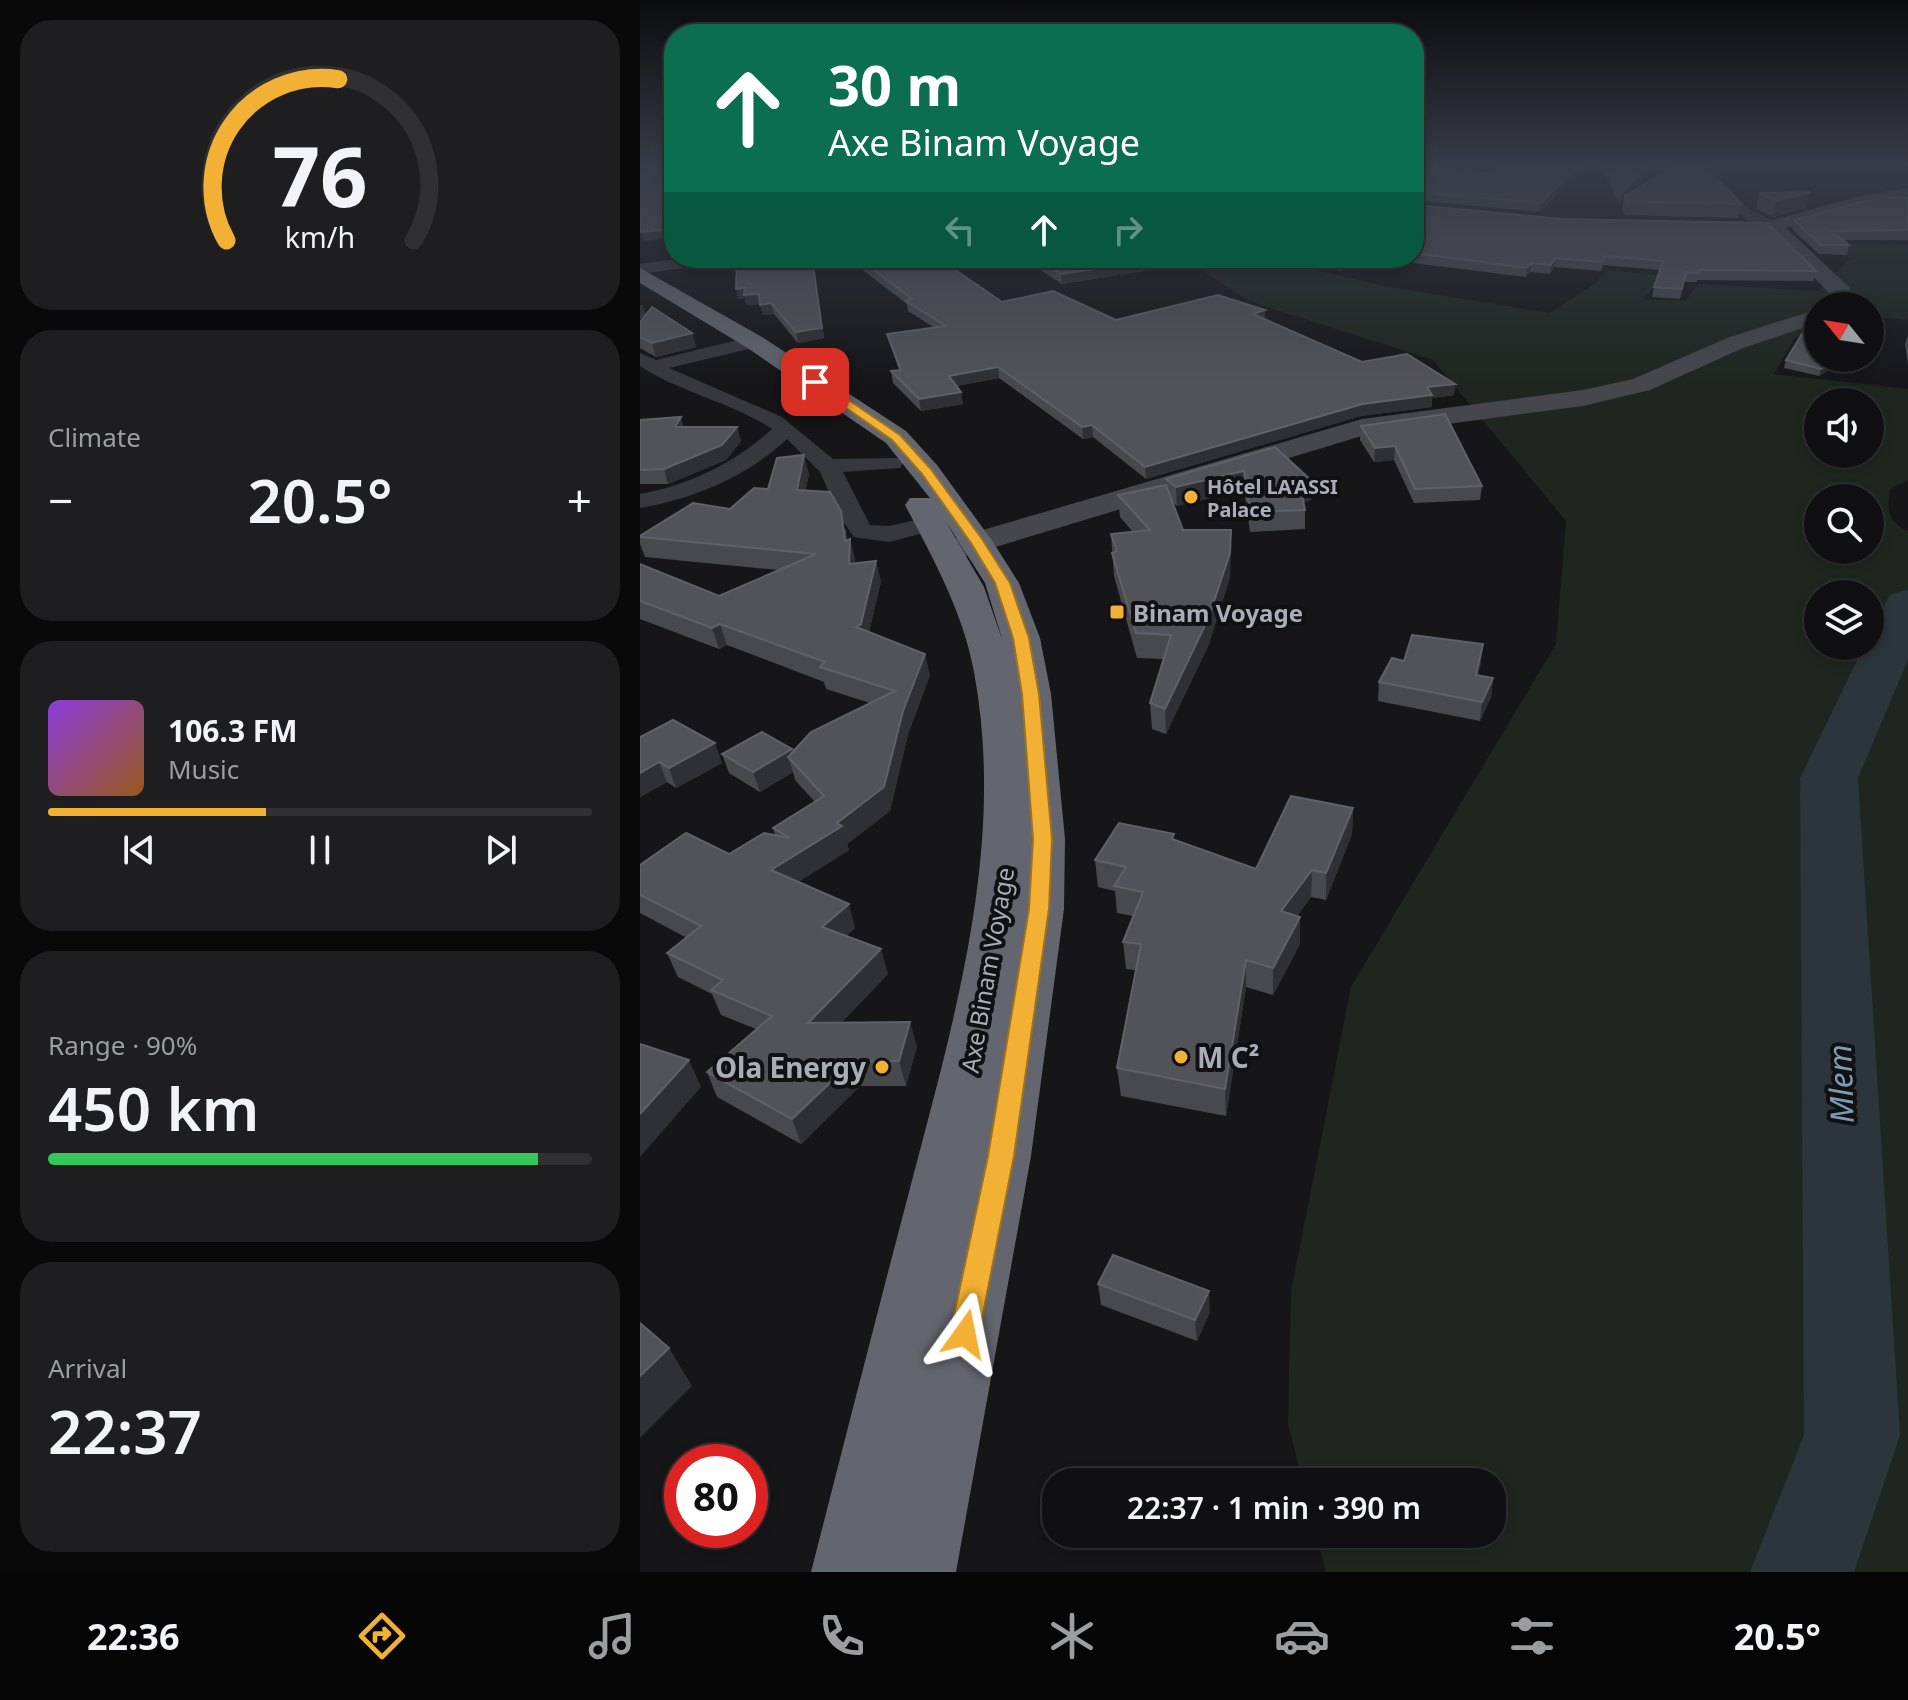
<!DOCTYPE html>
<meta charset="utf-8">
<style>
:root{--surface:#101012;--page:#1e1e20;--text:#f1f3f6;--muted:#9c9d9f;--line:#303032;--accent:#f2b134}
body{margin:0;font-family:"Noto Sans",sans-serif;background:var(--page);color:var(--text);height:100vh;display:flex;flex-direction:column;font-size:30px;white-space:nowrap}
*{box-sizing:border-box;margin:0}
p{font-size:26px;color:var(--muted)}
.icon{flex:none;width:44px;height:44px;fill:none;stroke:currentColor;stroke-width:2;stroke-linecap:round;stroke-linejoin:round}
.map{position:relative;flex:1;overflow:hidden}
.drawer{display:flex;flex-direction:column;gap:20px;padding:20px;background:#09090a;width:640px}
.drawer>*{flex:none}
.banner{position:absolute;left:24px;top:24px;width:760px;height:244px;border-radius:32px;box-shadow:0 4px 12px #0003,0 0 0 2px var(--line);background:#0b6e4f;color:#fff;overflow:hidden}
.needle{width:52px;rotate:300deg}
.tools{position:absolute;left:1164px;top:292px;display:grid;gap:16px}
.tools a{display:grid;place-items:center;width:80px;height:80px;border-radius:50%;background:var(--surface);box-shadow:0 4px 12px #0003,0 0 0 2px var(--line);font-size:40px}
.speed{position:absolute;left:24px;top:1444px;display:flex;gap:16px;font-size:40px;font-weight:700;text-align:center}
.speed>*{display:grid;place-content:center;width:104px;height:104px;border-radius:50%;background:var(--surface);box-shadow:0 4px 12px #0003,0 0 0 2px var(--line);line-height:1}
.speed .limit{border:12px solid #d22;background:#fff;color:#111}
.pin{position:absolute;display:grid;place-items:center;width:68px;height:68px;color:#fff;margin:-34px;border-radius:16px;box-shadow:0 4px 12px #0006}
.me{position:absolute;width:88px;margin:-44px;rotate:12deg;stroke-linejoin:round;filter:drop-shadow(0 0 6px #0008)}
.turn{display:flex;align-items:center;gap:28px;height:168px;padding:0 32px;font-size:36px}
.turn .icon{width:104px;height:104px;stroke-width:2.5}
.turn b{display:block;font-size:56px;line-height:68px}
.lanes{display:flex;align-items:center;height:76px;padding:0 32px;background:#0003;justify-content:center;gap:40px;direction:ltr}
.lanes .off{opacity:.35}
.big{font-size:60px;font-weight:600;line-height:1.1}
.drawer .tile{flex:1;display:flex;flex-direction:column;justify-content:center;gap:12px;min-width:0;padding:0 28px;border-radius:32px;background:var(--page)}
.drawer .dial{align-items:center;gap:0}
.dial svg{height:208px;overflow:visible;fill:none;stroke:var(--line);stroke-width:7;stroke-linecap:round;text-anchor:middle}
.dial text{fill:var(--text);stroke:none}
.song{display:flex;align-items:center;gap:24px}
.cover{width:96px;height:96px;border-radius:12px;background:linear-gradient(135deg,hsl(270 70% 55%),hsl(30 70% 35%))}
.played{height:8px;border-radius:4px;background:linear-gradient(90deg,var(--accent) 40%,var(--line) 40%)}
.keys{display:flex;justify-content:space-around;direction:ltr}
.heat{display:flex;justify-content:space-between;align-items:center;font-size:44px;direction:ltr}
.charge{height:12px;border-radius:6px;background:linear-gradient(90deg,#34c759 90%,var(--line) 0)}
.trip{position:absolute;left:402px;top:1468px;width:464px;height:80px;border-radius:32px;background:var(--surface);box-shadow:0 4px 12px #0003,0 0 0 2px var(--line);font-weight:600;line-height:80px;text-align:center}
.tab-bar{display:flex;height:128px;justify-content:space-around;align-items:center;background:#060607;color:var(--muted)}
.tab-bar .icon{width:56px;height:56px}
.tab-bar .selected{color:var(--accent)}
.tab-bar b{font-size:36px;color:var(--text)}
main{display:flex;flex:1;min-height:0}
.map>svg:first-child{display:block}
</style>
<main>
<section class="drawer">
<div class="tile dial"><svg viewBox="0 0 100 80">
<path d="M14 69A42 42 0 1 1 86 69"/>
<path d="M14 69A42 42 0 0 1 57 7" stroke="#f2b134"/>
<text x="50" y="56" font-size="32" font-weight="700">76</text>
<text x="50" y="72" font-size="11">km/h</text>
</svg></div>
<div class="tile"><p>Climate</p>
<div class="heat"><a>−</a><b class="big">20.5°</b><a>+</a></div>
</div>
<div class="tile">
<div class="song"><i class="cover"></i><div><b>106.3 FM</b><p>Music</p></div></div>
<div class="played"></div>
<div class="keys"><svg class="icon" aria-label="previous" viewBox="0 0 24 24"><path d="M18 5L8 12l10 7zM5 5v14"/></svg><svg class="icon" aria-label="pause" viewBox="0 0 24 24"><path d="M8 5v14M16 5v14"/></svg><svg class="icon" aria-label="next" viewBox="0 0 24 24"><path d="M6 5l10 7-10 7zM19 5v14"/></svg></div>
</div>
<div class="tile"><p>Range · 90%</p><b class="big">450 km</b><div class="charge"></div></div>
<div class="tile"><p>Arrival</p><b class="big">22:37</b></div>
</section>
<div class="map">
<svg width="1268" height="1572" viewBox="0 0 1268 1572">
<rect width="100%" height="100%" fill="#161618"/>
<path fill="#1e261f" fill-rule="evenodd" d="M1198,243L1268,245V320L1235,317L1236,327H1230V306H1178V332L1155,337L1134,374L1268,389V480L1250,489C1247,509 1247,522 1268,531V1572H686L676,1534H852V1482H663L648,1424L651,1292L711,987L916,644L926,521L793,360L609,301L543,258H626L744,286L910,313L954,284L968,270L1023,276L1004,299L1045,301L1059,284L1178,291L1210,259ZM1178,402H1230V454H1178ZM1178,498H1230V550H1178ZM1178,594H1230V646H1178Z"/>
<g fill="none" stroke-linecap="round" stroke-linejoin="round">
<path fill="#2c353c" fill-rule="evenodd" d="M1268,590V660L1218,778L1260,1435L1214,1572H1110L1164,1435L1160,778L1224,646H1230C1230,627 1241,609 1251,594Z"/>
<g fill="#37383d" fill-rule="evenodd">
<path d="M1055,165H1068L1107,208L1138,223V229C1107,234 1072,187 1055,165Z"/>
<polygon points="46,258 89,258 81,263 0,274 0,264"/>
<path d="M114,336L121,338V346L29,368L142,417L193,459L260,458L263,463L260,468L203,472L230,525L249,526L293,516L305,523L302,528L249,542L214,537L200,517L180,472L147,439C105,478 55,498 0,508V494C50,485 95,463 132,429C91,402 41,393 0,366V353L16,360Z"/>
</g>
<g fill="#45474d" fill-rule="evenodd">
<polygon points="1268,188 1268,198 1226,205 1146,228 1209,287 1213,299 1208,306 1185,306 1190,294 1124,226 1126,222 1224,195"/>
<polygon points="1178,309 1178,323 1103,348 1010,390 943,406 725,435 319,558 307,561 295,558 290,551 295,544 722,419 943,390 993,379 1087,338"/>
</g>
<path fill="#63666e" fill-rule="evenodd" d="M0,268L122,337L266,431L297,465L353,542L379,583L400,638L411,694L425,839L424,909L391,1156L316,1572H171C203,1447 235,1321 268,1196C312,1026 367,849 334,672C323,612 293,558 265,505L270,498H290L246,443L106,347L0,283ZM305,520L345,583L363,642L344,587Z"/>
</g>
<g fill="#47494d">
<polygon points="774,165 852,174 858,165 946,165 900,212 774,200"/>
<polygon points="960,165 1012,165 986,195 1101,204 1098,218 985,215 982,209 984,197 979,203"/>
<polygon points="1119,193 1166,208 1133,217 1116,209"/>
<polygon points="1268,198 1268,240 1203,240 1209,245 1207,255 1179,254 1152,229 1154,220"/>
<polygon points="774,205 1176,271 1173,281 1057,280 1057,282 1044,282 1040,299 1012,297 1014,287 1019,270 963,265 961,271 914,267 910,274 890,272 886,277 765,262 754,265 731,260 700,271 649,258 774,258"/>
<polygon points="97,258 298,258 362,302 476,320 625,310 625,320 722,362 815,384 814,395 792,398 792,407 721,416 506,479 453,437 443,439 359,378 316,386 321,392 323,404 281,411 253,383 251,371 259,370 250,344 247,334 293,327 268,311 267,304 215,264 173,266 184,338 158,343 134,314 123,315 120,304 106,305 105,298 98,299"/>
<polygon points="382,258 510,258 517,269 422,284"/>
<polygon points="2,304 5,315 52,333 56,347 16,357 0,348 0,322 5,316"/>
<polygon points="1268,335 1268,365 1265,344"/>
<polygon points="1207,358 1179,376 1144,368 1146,360"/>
<polygon points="0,420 44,427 97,427 101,441 86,460 28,484 0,484"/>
<polygon points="721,426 842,486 840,500 774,503 754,460 734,462 720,440"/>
<polygon points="635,447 672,481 671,500 664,502 665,510 665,529 610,532 604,490 537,506 532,502 543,530 591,530 590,577 569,644 526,734 512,729 510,703 524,659 497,658 474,576 471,534 493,532 480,517 478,495 527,489 526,479"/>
<polygon points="169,474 165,491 206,530 207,540 215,559 215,564 241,581 229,632 290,675 268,734 250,811 207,844 209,850 158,882 215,928 206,936 248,974 201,1023 277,1046 266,1086 220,1086 161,1144 77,1097 67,1072 116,1029 81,1015 72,994 38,977 27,953 47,938 0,913 0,865 89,854 135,835 133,828 175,802 155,780 153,772 120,792 89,773 82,754 152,749 153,752 230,703 186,689 184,682 87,645 79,649 0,619 0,564 79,596 138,570 5,557 0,544 0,536 90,509 128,489"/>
<polygon points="843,644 838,675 853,678 851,697 840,721 738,701 739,682 764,661"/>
<polygon points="0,737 82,763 36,788 27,782 0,797"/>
<polygon points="713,808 712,834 686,900 671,897 657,916 660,917 660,944 633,995 606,987 586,1116 481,1096 477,1068 496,970 486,969 483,942 493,916 477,913 475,891 458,887 455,860 535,840 616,869"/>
<polygon points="458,1284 570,1312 557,1341 461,1305"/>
</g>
<g fill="#2f3033">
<polygon points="939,165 946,165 900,212 901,203"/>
<polygon points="1007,165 1012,165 979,203 980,194"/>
<polygon points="1170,192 1166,208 1133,217 1136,201"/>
<polygon points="34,229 34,238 4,241 1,232"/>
<polygon points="172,258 214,258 215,264 173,266 184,338 158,343 156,332"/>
<polygon points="709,258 731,258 731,260 700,271 700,261"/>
<polygon points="754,258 765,258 765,262 754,265"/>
<polygon points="915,258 914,267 910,274 911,265"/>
<polygon points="516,260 517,269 422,284 421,274"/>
<polygon points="891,263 890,272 886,277 887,268"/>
<polygon points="105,288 119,294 122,304 106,305 105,298 98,299 96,289"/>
<polygon points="131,303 134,314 123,315 120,305"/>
<polygon points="2,304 6,315 0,319 0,306"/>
<polygon points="625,310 625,321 613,314"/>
<polygon points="52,333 56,347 16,357 12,343"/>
<polygon points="1198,358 1207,358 1179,376 1181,369"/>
<polygon points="358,367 359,378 310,387 309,376"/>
<polygon points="815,384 814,395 792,398 792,407 721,416 506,479 505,467 787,387"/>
<polygon points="321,392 323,404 281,411 279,399"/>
<polygon points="41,417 45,431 35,427"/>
<polygon points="452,425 453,437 443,439 442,427"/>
<polygon points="97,427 101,441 86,460 28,484 24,469"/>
<polygon points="755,446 754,460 734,462 735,448"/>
<polygon points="164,455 169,474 162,510 157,490"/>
<polygon points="604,471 604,490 537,506 536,487"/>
<polygon points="672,481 671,500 659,503 660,483"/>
<polygon points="201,511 210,557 210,539 215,559 214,585 209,564"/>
<polygon points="591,530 590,577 569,644 526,734 525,709"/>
<polygon points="236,561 241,581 226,646 216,627"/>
<polygon points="80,624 87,645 79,649 72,628"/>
<polygon points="843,644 841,663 834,694 836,675"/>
<polygon points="285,654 290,675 268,734 250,811 207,844 209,850 139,894 131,870 197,823 263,711"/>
<polygon points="853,678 851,697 840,721 842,702"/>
<polygon points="75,743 82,763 36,788 29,768"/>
<polygon points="152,749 157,767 148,757 153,772 120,792 113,772"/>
<polygon points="19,762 27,782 0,797 0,773"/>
<polygon points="713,808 712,834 686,900 686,873"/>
<polygon points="672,870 671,897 641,939 641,911"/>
<polygon points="209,904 215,928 189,951 182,927"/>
<polygon points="660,917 660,944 633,995 633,968"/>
<polygon points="241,949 248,974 177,1048 168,1023"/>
<polygon points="606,960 606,987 586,1116 585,1089"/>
<polygon points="270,1022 277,1046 266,1086 259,1061"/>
<polygon points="49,1060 61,1087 0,1157 0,1114"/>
<polygon points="212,1062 220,1086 161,1144 152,1119"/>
<polygon points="569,1291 570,1312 557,1341 555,1320"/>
<polygon points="29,1348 52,1386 0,1438 0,1376"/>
</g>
<g fill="#525359" stroke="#5f6168" stroke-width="2">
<polygon points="0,165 34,165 34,229 1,232 0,231"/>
<polygon points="774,165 852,174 858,165 939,165 901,203 775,192 774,196"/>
<polygon points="965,165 1007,165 980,194"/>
<polygon points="1038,165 1062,165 1101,204 988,202 985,196"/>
<polygon points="1170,192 1136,201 1119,193"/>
<polygon points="1239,197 1268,198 1268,230 1191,231 1209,245 1181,245 1154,220"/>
<polygon points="774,205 923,219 1127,223 1176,271 1058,270 1059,273 1046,272 1042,289 1014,287 1023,261 965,256 962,262 915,258 911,265 891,263 887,268 774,253"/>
<polygon points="97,258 172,258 182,328 156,332 131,303 120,305 119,294 104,295 105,288 96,289"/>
<polygon points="218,258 298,258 362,302 413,291 476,320 578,295 625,310 613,314 722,362 767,354 815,384 787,387 792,395 722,404 505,467 452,425 442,427 358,367 309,376 321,392 279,399 251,371 261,370 247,334 306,326 266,301 272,299"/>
<polygon points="396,258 510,258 516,260 421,274"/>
<polygon points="688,258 709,258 700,261"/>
<polygon points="12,307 52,333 12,343 0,337 0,322"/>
<polygon points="1162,334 1178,336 1178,358 1198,358 1181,369 1146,360"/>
<polygon points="805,414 842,486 775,489 755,446 735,448 721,426"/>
<polygon points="41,417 35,427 97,427 82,445 24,469 0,470 0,420"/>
<polygon points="635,447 672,481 660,483 665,510 610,512 604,471 536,487 526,479"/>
<polygon points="164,455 157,490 190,492 201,511 205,541 210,539 209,564 236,561 221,624 216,627 285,654 263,711 244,787 197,823 202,826 131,870 209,904 182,927 241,949 168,1023 270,1022 259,1061 212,1062 152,1119 67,1072 132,1016 71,990 83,980 27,953 61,926 0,895 0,865 46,833 89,854 124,833 150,838 133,828 184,796 148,757 171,732 255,691 180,667 185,662 80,624 72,628 0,601 0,564 79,596 176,554 0,537 0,536 53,503 90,509 114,488 128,489 137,458"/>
<polygon points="526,485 543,530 591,530 590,553 568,619 525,709 510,703 531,635 496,633 472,553 477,551 471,534 510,530 478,495"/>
<polygon points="772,635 843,644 836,675 853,678 842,702 739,682 752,658 764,661"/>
<polygon points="33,720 75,743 29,768 19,762 0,773 0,737"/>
<polygon points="122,732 152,749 113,772 82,754"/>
<polygon points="651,796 713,808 686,873 672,870 641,911 660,917 633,968 606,960 585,1089 477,1068 501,944 483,942 503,892 474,886 486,867 455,860 479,823 534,834 532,839 616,869"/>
<polygon points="0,1044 49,1060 0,1114"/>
<polygon points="473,1255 569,1291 555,1320 458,1284"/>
<polygon points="0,1323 29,1348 0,1376"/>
</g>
<linearGradient id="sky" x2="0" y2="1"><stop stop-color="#0c0c0d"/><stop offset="0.43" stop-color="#363c48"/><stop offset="1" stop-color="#363c48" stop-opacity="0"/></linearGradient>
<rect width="1268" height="385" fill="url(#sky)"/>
<polygon fill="#f2b134" stroke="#9d7322" stroke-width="2" points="172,380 179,380 260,435 290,468 342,539 370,583 389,638 399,694 412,839 409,909 374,1156 339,1334 335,1344 325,1348 315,1344 310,1334 348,1156 389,909 393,839 382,694 373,638 355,583 331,543 282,474 252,440 172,384"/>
<g fill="#f2b134" stroke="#111113" stroke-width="3">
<circle cx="551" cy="497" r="8"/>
<rect x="469" y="604" width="16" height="16" rx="4"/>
<circle cx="541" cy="1057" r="8"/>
<circle cx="242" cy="1067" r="8"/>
</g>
<g text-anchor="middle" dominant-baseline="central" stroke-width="8" stroke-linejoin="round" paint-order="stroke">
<g font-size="20" font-weight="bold" fill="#a8adb8" stroke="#111113" text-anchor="start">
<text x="567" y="486">Hôtel LA'ASSI<tspan x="567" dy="23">Palace</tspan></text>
</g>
<g font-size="24" font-weight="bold" fill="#a8adb8" stroke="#111113" text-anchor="start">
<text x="493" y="612">Binam Voyage</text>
</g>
<g font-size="24" fill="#a8adb8" stroke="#111113">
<text transform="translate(347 970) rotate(-80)">Axe Binam Voyage</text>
</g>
<g font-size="28" font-weight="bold" fill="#a8adb8" stroke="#111113" text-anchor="start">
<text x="557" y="1057">M C²</text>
<text x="226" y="1067" text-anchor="end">Ola Energy</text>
</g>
<g font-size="32" font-style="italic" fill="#7f9bb3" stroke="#111113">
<text transform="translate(1200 1084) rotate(-92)">Mlem</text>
</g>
</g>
</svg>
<div class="tools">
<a><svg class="needle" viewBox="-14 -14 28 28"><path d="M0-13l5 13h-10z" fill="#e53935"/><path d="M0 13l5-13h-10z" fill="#9c9d9f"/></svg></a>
<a><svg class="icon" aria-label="sound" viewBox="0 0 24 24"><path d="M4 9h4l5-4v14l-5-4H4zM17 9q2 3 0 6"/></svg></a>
<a><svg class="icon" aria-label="search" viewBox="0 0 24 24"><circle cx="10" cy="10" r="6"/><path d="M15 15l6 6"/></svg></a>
<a><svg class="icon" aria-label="layers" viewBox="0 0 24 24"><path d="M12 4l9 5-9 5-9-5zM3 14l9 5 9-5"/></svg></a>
</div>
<div class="speed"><div class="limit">80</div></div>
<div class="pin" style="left:175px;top:382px;background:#d93025"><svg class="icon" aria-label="arrive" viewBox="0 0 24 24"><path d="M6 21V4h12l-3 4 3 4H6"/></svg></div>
<svg class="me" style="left:325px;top:1334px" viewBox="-20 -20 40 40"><path d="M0-17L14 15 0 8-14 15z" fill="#f2b134" stroke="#fff" stroke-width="4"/></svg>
<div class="trip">22:37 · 1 min · 390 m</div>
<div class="banner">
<div class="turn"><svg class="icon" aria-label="ahead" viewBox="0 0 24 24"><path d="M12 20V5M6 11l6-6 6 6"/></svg><div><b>30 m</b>Axe Binam Voyage</div></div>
<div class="lanes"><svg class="icon off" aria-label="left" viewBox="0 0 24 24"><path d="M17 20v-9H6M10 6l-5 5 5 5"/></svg><svg class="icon" aria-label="ahead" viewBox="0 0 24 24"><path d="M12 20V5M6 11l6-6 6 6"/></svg><svg class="icon off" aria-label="right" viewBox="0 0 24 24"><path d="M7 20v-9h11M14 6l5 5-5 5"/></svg></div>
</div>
</div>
</main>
<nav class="tab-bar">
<b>22:36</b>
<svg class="icon selected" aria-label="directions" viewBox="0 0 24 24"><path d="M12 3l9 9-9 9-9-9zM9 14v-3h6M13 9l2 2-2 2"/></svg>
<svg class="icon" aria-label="music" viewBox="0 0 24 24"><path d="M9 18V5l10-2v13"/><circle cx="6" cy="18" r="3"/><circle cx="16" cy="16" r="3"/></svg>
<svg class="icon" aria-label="phone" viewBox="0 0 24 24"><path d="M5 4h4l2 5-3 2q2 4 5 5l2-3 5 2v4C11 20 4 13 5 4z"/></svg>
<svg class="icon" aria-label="climate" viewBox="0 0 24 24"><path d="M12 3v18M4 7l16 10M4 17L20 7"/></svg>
<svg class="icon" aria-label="car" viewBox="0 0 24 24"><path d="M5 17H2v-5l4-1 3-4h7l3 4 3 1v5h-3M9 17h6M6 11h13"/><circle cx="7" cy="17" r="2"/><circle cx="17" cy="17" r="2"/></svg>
<svg class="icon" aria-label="filters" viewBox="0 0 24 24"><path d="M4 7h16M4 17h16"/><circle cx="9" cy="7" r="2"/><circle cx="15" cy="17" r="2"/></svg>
<b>20.5°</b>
</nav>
